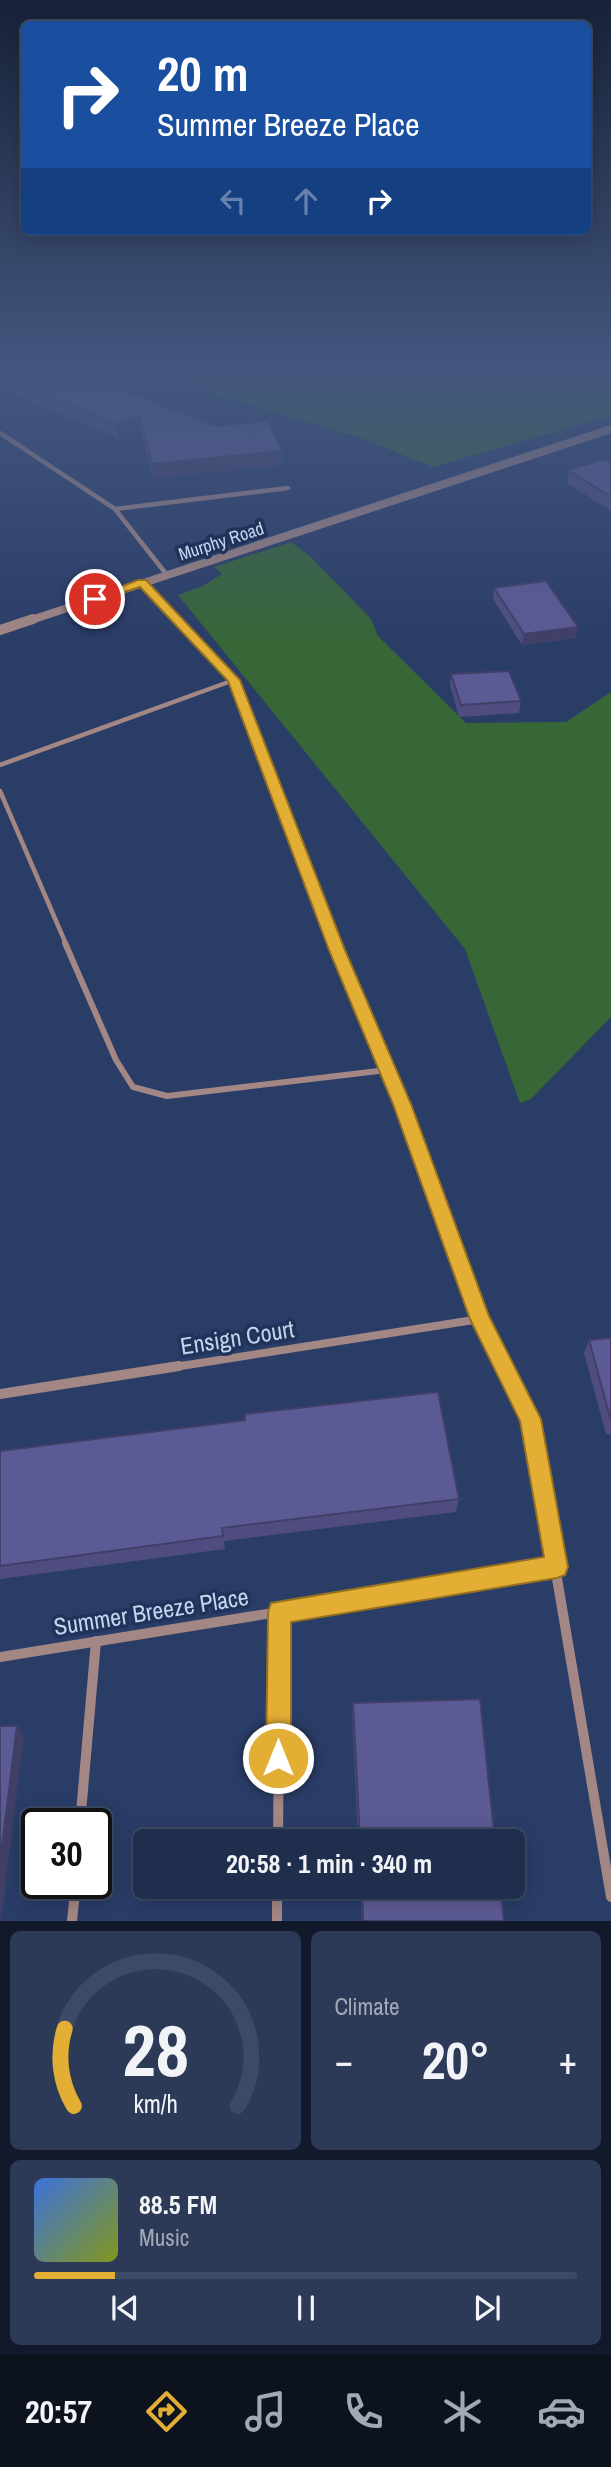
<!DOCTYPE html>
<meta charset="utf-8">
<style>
:root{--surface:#202e4d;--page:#2d3a57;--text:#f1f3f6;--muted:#a2a8b6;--line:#3d4a65;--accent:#e3ae34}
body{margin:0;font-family:"Archivo Narrow",sans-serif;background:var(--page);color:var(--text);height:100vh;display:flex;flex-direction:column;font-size:26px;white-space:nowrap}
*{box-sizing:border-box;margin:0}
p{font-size:23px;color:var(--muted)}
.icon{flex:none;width:38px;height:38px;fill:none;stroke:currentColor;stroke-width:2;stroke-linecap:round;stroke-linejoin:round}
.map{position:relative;height:1921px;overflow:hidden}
.details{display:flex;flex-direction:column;gap:10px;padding:10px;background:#12192a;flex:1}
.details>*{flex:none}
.guide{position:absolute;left:21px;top:21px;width:570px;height:214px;border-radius:10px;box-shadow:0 4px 18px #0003,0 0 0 2px var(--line);background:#1a4fa0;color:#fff;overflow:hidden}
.speed{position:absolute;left:21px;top:1808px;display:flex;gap:14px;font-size:35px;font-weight:700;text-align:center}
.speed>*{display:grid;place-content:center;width:91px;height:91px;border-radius:50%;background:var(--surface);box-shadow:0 4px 18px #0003,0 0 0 2px var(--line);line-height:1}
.speed .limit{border:4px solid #111;border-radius:10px;background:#fff;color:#111}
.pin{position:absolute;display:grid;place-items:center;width:60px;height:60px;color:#fff;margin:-30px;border:4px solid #fff;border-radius:50%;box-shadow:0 2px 7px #0007}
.me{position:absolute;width:77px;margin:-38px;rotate:0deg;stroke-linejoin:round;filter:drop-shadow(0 0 5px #0008)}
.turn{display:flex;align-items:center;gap:24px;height:147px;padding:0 21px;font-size:32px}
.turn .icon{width:91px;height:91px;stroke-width:2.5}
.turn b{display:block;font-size:49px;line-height:60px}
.lanes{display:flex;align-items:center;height:66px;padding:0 21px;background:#0003;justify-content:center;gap:35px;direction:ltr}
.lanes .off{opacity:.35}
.big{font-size:52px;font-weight:800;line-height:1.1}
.details .tile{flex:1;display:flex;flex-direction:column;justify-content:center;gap:10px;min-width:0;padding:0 24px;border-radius:10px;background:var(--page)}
.details .dial{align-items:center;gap:0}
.dial svg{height:182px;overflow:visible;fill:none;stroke:var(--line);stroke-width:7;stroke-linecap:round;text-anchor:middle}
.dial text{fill:var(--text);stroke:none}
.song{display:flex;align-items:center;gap:21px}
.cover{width:84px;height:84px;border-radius:10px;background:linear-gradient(135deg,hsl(220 70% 55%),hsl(70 70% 35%))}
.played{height:7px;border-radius:4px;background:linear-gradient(90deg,var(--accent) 15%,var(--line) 15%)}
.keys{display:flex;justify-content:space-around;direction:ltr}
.heat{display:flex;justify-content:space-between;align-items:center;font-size:38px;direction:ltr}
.details .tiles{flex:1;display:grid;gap:10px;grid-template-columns:1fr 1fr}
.tile:last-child{grid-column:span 2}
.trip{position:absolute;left:133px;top:1829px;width:392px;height:70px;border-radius:10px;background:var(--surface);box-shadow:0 4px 18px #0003,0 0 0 2px var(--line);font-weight:800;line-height:70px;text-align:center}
.dock{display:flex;height:112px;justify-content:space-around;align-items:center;background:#0d121f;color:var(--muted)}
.dock .icon{width:49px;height:49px}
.dock .active{color:var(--accent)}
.dock b{font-size:32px;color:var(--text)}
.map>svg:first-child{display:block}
</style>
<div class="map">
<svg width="611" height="1921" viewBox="0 0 611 1921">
<rect width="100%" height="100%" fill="#2a3d67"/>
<g fill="#376637">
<polygon points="177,373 611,373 611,416 433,467 358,437 222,397"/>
<polygon points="291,542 312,558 371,619 378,636 466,723 566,722 611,692 611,1017 531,1099 520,1103 465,949 178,595 203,586 222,574 214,567"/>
</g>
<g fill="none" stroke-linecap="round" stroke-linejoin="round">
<g stroke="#a38785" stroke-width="4.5">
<polyline points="0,765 234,680"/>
<polyline points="0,791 66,944"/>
</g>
<polyline stroke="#a38785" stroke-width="6" points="65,943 116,1060 133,1087 167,1096 387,1070"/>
<g stroke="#a38785" stroke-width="4.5">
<polyline points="0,433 115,509 288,488"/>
<polyline points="115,509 167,575"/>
<polyline points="142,583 178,621"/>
</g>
<polyline stroke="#a38785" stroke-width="6" points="176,619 234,680 336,944"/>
<g stroke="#a38785" stroke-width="8">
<polyline points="335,943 402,1104 480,1319 504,1368"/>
<polyline points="168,1368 480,1319"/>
</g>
<g stroke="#a38785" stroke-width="10">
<polyline points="504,1366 530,1419 611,1897"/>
<polyline points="0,1394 179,1366"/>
<polyline points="0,1657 557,1567"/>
<polyline points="80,1824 96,1641"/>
<polyline points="278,1841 280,1612"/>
<polyline points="277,1886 277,1921"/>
<polyline points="72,1921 76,1883"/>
</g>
<polyline stroke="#a38785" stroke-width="8" points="28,621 611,429"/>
<polyline stroke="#a38785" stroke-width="10" points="0,630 33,619"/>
</g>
<g fill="#4f4d7f">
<polygon points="0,373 80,373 282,465 153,478 140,428 119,439 3,390 1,379 0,378"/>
<polygon points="611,463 611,511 567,483 568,470"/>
<polygon points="494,588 576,638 522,645 493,599"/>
<polygon points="451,674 521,701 519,713 459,717 450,685"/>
<polygon points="611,1338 611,1438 610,1434 606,1434 584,1353 589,1340"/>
<polygon points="0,1451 459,1499 456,1512 224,1541 225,1549 0,1579"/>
<polygon points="353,1703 495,1841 358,1841 352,1714"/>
<polygon points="360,1886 500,1886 504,1921 362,1921"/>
</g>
<g fill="#403f68">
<polygon points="139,415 140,428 119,439 117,425"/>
<polygon points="282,451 282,465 153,478 152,464"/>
<polygon points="578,627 576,638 522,645 524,634"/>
<polygon points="17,1726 24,1736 1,1921 0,1921 0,1862"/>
</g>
<g fill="#5c5a94" stroke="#403f68" stroke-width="2">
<polygon points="9,373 80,373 215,426 269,421 282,451 152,464 139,415 117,425 1,376"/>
<polygon points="605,459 611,463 611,497 568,470"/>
<polygon points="546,581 578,627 524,634 494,588"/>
<polygon points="509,671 521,701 461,705 451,674"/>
<polygon points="611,1338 611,1421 589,1340"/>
<polygon points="438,1392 459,1499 222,1528 223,1536 0,1566 0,1451 245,1420 245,1414"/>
<polygon points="480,1699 495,1841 360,1841 353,1703"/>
<polygon points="0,1726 17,1726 0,1862"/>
<polygon points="362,1886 500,1886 504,1921 363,1921"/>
</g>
<linearGradient id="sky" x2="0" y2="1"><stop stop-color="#172239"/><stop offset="0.58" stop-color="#44577f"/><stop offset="1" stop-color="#44577f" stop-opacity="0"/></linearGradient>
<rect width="611" height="642" fill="url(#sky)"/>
<polygon fill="#e3ae34" stroke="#947122" stroke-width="2" points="138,580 146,580 240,680 345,950 411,1104 489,1316 541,1419 568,1567 565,1575 557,1578 291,1622 291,1758 287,1767 278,1770 270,1767 266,1758 268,1612 271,1603 544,1557 520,1421 470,1319 393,1104 329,950 228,681 140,587 95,602 89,599"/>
<g text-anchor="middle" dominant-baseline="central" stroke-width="7" stroke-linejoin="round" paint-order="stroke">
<g font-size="18" fill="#c7d4ee" stroke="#20335b">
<text transform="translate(221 541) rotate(-18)">Murphy Road</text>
</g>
<g font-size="24" fill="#c7d4ee" stroke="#20335b">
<text transform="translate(237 1337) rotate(-9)">Ensign Court</text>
<text transform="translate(151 1611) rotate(-9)">Summer Breeze Place</text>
</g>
</g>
</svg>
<div class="speed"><div class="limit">30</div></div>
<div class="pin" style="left:95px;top:599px;background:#d93025"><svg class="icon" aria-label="arrive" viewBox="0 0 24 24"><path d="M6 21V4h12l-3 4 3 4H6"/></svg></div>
<svg class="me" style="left:278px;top:1758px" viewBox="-20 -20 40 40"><circle r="17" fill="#e3ae34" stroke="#fff" stroke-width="3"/><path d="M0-11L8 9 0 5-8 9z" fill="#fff"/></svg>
<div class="trip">20:58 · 1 min · 340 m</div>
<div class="guide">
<div class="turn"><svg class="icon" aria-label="right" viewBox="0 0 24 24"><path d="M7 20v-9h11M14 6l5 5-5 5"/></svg><div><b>20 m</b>Summer Breeze Place</div></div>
<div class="lanes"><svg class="icon off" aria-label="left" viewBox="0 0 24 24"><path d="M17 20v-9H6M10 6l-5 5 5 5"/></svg><svg class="icon off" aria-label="ahead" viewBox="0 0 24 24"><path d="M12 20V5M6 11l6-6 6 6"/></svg><svg class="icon" aria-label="right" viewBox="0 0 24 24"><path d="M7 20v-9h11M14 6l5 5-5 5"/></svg></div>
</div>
</div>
<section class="details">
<div class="tiles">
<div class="tile dial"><svg viewBox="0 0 100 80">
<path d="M14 69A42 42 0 1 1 86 69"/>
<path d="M14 69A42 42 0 0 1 10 35" stroke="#e3ae34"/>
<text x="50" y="56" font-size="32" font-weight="700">28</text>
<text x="50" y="72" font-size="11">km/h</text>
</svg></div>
<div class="tile"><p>Climate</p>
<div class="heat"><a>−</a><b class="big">20°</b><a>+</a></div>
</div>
<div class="tile">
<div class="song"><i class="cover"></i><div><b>88.5 FM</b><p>Music</p></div></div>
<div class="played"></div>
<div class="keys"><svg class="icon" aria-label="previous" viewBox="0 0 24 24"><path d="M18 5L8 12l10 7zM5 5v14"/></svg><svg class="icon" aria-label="pause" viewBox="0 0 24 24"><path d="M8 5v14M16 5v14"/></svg><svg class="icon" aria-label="next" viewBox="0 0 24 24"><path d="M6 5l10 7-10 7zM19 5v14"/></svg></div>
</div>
</div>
</section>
<nav class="dock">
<b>20:57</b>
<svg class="icon active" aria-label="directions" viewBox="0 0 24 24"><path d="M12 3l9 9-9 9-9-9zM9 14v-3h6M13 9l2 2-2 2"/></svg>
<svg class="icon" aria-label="music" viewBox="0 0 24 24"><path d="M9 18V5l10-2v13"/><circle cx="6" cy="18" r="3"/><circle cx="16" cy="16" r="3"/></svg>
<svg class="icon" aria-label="phone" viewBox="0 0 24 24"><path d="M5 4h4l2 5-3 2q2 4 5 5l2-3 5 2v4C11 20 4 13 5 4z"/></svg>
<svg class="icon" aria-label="climate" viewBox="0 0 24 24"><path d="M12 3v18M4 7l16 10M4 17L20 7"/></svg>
<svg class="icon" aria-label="car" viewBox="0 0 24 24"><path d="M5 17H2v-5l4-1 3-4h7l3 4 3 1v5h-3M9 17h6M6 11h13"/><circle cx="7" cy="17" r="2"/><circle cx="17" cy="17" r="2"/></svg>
</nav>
